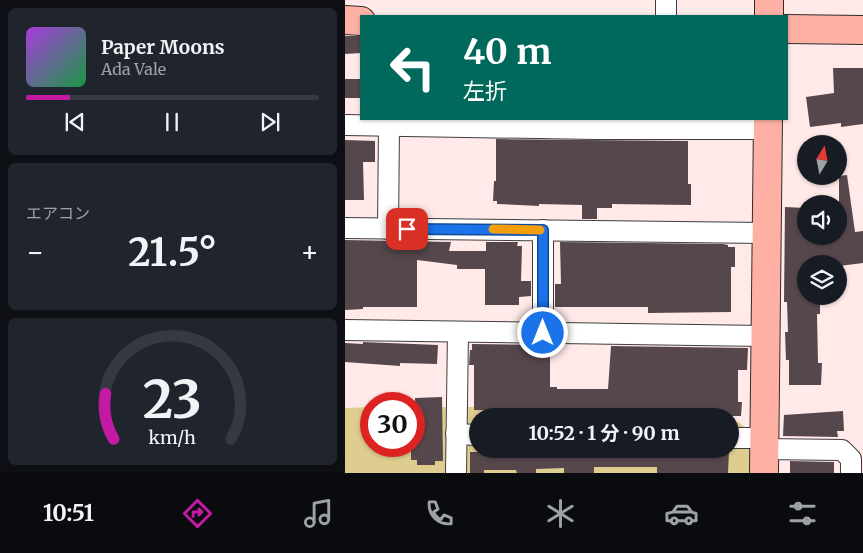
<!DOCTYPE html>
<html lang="ja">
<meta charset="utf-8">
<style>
:root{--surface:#171b24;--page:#20242c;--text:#f1f3f6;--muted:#9ea1a6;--line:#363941;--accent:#c41aa3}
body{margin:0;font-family:Merriweather,"Noto Sans JP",serif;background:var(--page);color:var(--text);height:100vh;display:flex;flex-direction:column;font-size:19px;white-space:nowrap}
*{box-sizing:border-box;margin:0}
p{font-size:16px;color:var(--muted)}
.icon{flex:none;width:28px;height:28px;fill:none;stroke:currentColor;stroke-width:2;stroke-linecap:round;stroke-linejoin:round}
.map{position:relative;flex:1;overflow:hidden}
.panel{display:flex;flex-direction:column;gap:8px;padding:8px;background:#0d0f14;width:345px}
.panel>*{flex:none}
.top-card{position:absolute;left:15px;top:15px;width:428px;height:105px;border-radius:0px;box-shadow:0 1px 4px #0004;background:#00695c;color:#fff;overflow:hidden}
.needle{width:32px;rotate:10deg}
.tools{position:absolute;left:452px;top:135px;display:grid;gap:10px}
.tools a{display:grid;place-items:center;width:50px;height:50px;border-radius:50%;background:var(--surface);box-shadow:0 1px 4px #0004;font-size:25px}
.speed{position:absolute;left:15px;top:392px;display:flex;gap:10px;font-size:25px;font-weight:700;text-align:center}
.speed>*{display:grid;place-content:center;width:65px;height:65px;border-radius:50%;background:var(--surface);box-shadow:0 1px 4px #0004;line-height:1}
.speed .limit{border:8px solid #d22;background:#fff;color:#111}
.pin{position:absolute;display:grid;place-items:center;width:42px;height:42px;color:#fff;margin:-21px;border-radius:10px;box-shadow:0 2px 8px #0006}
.me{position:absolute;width:55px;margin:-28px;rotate:0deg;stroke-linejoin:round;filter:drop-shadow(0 0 4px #0008)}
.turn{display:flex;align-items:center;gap:18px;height:105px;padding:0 20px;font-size:22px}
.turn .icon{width:65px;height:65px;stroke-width:2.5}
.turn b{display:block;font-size:35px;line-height:42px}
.big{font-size:38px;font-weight:700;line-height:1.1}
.panel .widget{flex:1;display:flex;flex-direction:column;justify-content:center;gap:8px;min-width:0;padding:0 18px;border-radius:8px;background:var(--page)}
.panel .dial{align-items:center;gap:0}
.dial svg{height:130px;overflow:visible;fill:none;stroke:var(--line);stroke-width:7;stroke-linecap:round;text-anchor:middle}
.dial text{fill:var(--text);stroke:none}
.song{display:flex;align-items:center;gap:15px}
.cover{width:60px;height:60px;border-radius:8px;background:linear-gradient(135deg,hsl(280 70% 55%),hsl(140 70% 35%))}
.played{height:5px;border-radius:2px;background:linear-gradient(90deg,var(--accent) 15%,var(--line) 15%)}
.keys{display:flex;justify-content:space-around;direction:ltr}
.heat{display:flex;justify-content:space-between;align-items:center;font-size:28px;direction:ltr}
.trip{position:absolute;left:124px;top:408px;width:270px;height:50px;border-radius:25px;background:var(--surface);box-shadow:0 1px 4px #0004;font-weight:700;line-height:50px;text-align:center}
.dock{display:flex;height:80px;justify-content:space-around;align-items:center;background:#090b0e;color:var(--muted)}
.dock .icon{width:35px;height:35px}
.dock .selected{color:var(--accent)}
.dock b{font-size:22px;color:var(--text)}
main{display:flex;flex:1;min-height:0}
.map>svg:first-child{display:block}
</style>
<main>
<section class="panel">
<div class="widget">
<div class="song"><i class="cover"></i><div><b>Paper Moons</b><p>Ada Vale</p></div></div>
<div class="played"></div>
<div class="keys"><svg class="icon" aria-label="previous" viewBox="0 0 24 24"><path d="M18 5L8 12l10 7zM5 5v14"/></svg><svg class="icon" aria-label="pause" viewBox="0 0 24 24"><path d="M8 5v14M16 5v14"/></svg><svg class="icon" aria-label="next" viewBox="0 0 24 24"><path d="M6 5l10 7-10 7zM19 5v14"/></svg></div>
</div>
<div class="widget"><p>エアコン</p>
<div class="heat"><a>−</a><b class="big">21.5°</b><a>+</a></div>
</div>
<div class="widget dial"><svg viewBox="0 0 100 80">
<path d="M14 69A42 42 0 1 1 86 69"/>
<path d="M14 69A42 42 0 0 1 9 41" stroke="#c41aa3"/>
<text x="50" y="56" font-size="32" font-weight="700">23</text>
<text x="50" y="72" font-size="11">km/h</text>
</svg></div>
</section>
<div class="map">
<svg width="518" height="473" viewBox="0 0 518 473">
<rect width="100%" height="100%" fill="#ffeae9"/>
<polygon fill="#decd8f" points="26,407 26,446 69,446 69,407 249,407 348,415 357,416 132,416 132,449 385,449 385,421 393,422 418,440 429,473 0,473 0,408"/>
<g fill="#55474c">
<polygon points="0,36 16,36 16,53 0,54"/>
<polygon points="488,68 518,68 518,124 496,127 496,123 465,127 461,97 489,93"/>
<rect x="0" y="79" width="16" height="19"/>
<polygon points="151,139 343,141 343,184 346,184 346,205 267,204 267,208 252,208 252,219 237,219 237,205 194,204 194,206 152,204 152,201 148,201 149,181 151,181"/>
<polygon points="0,140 30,141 30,162 18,162 19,200 0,200"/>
<polygon points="502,175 510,232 518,231 518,263 494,266 494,264 461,264 461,296 475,296 475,314 472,314 473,363 477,363 476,385 444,385 444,360 441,360 440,332 443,332 442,302 439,302 440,207 460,208 460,236 494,236 494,176"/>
<polygon points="0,240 106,242 104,251 141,251 141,242 173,242 172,246 177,246 176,281 186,281 186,296 174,297 174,305 140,305 140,269 112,269 112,265 72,260 72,307 18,307 18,309 0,310"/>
<polygon points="215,242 378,244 383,245 383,247 390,247 390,267 386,267 386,312 303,313 303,307 210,307 210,284 216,284"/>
<polygon points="18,342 93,345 92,364 55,363 55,366 0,362 0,343 18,344"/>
<polygon points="127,344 205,345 205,387 212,387 212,389 263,389 266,346 403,348 402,370 393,370 393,402 397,402 396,416 314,416 314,410 212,412 129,410 129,365 124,365 125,350 127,350"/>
<polygon points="97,397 98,461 90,461 90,465 72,465 72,460 66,460 66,446 69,446 69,440 71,440 70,398"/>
<polygon points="498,411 499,431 492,431 493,437 438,436 439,415"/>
<polygon points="137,449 245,449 245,453 273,454 273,451 312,452 312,449 368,451 368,449 381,449 384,450 383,473 312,473 312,467 249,467 249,473 219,473 219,468 191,469 191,473 172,473 171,470 139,470 139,473 125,473 125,452 137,452"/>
<polygon points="445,461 489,462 489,473 445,473"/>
</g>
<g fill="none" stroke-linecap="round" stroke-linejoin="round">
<g stroke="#3e3e3e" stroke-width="22">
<g id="street">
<polyline points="321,16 321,0"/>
<polyline points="0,125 251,129 423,129"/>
<polyline points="0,228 420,233"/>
<polyline points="43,229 44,126"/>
<polyline points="198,230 198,333"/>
<polyline points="0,330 421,336"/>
<polyline points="111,434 132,435"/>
<polyline points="385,438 419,438"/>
<polyline points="419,449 497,450 506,459 506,473"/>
<polyline points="111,473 113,332"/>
</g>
</g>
<g stroke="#2d2d2d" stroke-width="30">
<g id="secondary">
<polyline points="424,16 424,0"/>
<polyline points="0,20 16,21"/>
<polyline points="441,29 518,30"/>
<polyline points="419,473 423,119"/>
</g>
</g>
<use href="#street" stroke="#fff" stroke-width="20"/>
<use href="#secondary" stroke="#ffb0a4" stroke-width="28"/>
</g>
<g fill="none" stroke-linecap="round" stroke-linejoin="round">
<g stroke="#114b97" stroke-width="12">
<polyline id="route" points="62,229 198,230 198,333"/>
</g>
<use href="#route" stroke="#1a73e8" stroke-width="9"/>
<polyline stroke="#f59e0b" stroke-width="9" points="148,229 195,230"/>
</g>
</svg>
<div class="tools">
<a><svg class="needle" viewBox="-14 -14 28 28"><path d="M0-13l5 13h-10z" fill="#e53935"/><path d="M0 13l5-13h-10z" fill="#9ea1a6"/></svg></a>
<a><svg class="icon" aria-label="sound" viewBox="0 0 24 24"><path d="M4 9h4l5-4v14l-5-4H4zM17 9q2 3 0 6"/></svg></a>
<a><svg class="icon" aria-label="layers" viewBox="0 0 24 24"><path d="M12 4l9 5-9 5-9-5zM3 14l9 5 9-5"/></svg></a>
</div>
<div class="speed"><div class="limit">30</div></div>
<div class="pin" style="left:62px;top:229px;background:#d93025"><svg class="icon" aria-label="arrive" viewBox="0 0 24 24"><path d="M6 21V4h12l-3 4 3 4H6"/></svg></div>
<svg class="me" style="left:198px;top:333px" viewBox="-20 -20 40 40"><circle r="17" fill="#1a73e8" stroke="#fff" stroke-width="3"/><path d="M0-11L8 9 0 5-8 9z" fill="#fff"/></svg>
<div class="trip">10:52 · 1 分 · 90 m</div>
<div class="top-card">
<div class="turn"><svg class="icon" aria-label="left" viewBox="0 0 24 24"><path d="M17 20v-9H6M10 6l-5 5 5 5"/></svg><div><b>40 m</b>左折</div></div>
</div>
</div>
</main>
<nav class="dock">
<b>10:51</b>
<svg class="icon selected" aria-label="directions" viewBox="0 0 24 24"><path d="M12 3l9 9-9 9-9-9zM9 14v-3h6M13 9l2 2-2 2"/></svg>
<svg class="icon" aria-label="music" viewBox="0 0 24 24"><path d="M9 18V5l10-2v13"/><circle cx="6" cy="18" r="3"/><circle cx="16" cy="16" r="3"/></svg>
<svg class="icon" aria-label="phone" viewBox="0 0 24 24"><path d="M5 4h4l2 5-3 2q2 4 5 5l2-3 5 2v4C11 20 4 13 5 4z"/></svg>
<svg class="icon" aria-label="climate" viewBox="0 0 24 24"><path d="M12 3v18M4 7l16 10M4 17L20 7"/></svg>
<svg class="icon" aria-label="car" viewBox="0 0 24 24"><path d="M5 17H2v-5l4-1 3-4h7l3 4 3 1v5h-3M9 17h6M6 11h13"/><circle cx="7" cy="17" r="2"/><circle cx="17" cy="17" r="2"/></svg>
<svg class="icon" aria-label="filters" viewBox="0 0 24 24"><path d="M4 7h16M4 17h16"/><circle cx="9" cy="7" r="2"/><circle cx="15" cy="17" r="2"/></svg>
</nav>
